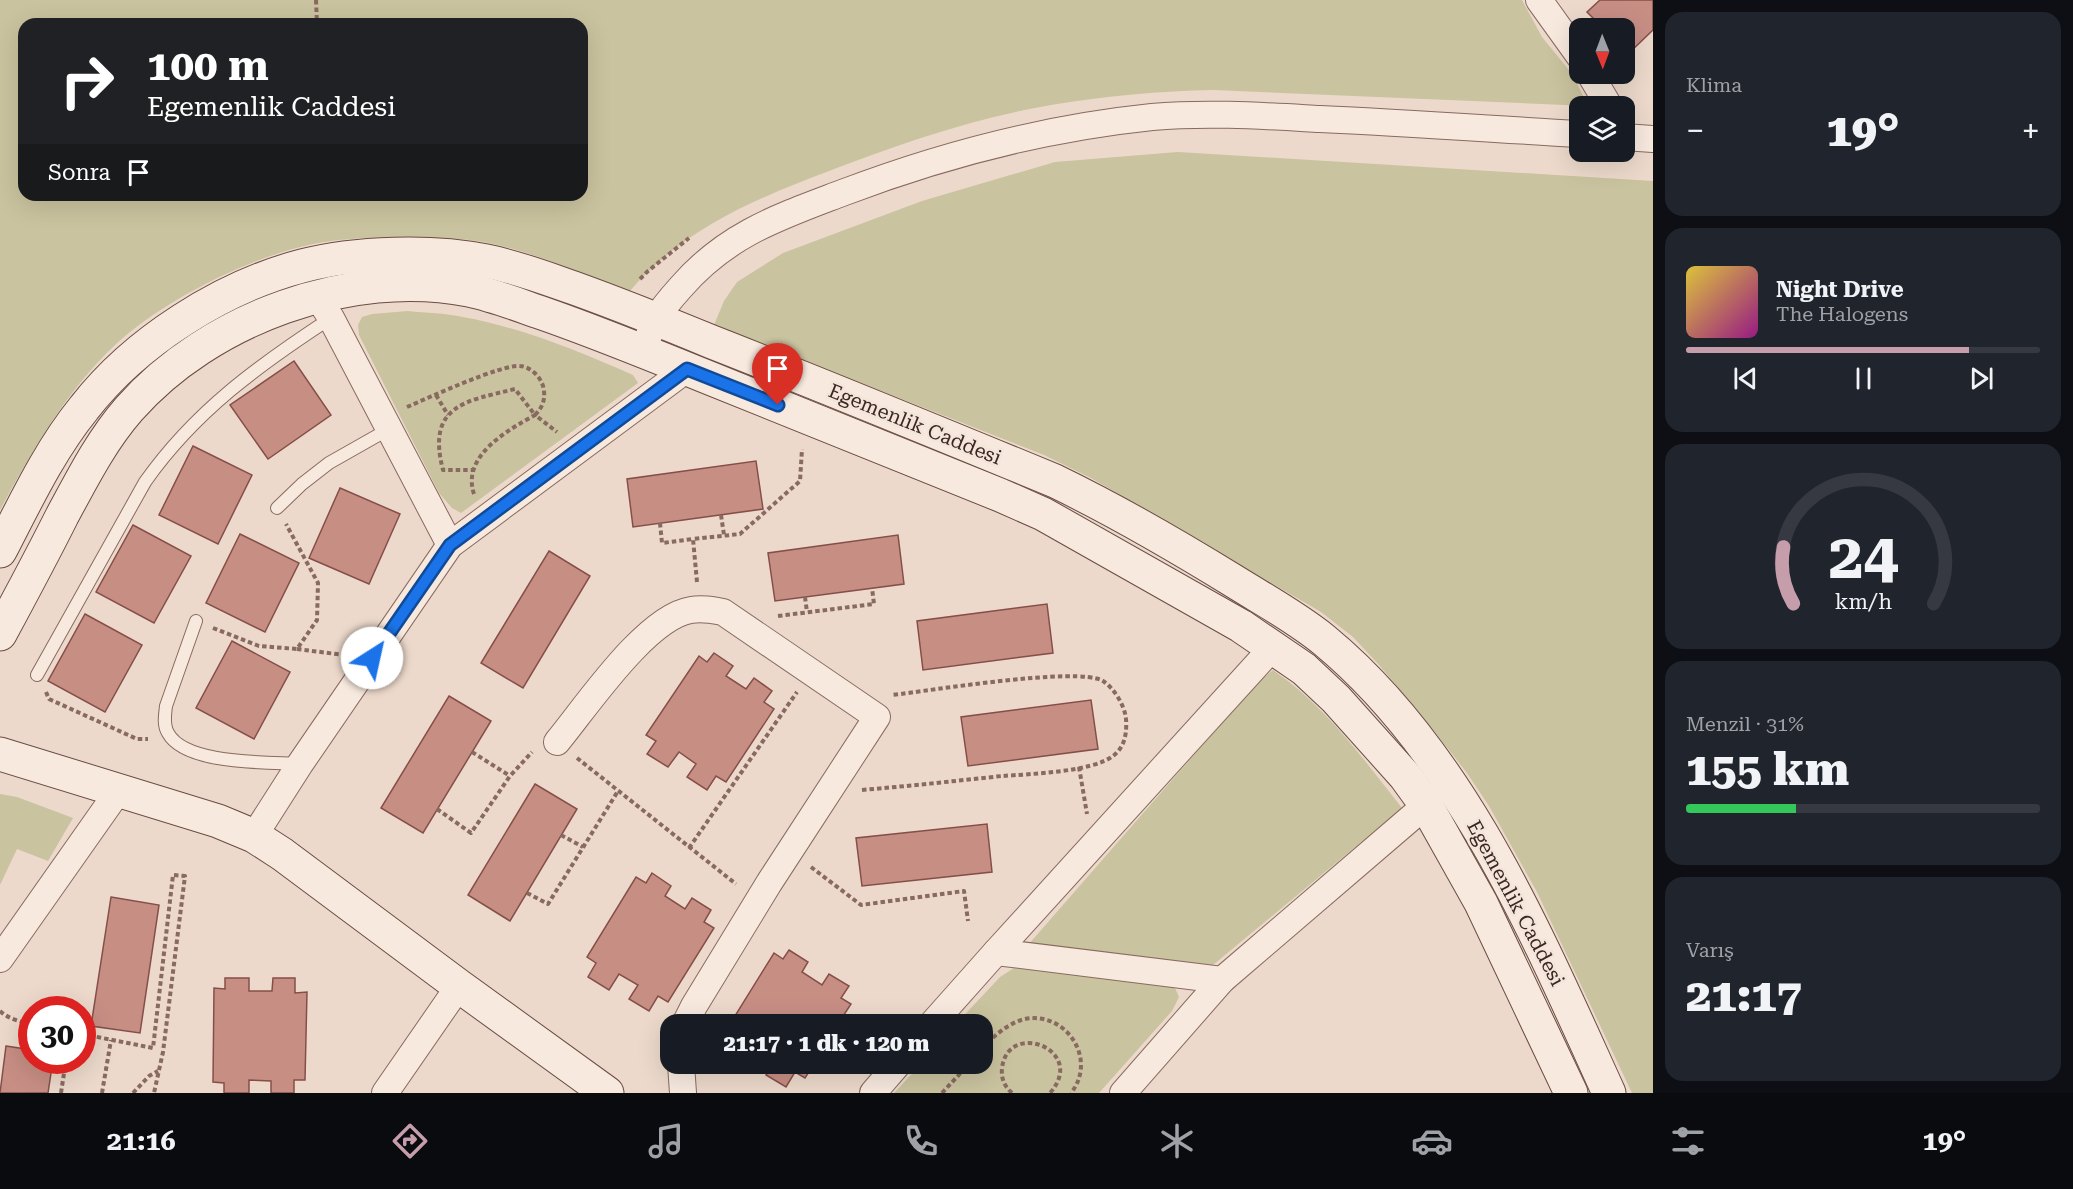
<!DOCTYPE html>
<html lang="tr">
<meta charset="utf-8">
<style>
:root{--surface:#171b24;--page:#20242c;--text:#f1f3f6;--muted:#9ea1a6;--line:#363941;--accent:#c69eab}
body{margin:0;font-family:"Roboto Serif",serif;background:var(--page);color:var(--text);height:100vh;display:flex;flex-direction:column;font-size:22px;white-space:nowrap}
*{box-sizing:border-box;margin:0}
p{font-size:20px;color:var(--muted)}
.icon{flex:none;width:33px;height:33px;fill:none;stroke:currentColor;stroke-width:2;stroke-linecap:round;stroke-linejoin:round}
.map{position:relative;flex:1;overflow:hidden}
.details{display:flex;flex-direction:column;gap:12px;padding:12px;background:#0d0f14;width:420px}
.details>*{flex:none}
.guide{position:absolute;left:18px;top:18px;width:570px;height:183px;border-radius:18px;box-shadow:0 6px 24px #0002;background:#202124;color:#fff;overflow:hidden}
.needle{width:39px;rotate:179deg}
.fabs{position:absolute;left:1569px;top:18px;display:grid;gap:12px}
.fabs a{display:grid;place-items:center;width:66px;height:66px;border-radius:12px;background:var(--surface);box-shadow:0 6px 24px #0002;font-size:30px}
.speed{position:absolute;left:18px;top:996px;display:flex;gap:12px;font-size:30px;font-weight:700;text-align:center}
.speed>*{display:grid;place-content:center;width:78px;height:78px;border-radius:50%;background:var(--surface);box-shadow:0 6px 24px #0002;line-height:1}
.speed .limit{border:9px solid #d22;background:#fff;color:#111}
.pin{position:absolute;display:grid;place-items:center;width:51px;height:51px;color:#fff;margin:-62px -26px;border-radius:50% 50% 50% 0;rotate:-45deg;box-shadow:0 0 6px #0007}
.pin .icon{rotate:45deg}
.me{position:absolute;width:66px;margin:-33px;rotate:35deg;stroke-linejoin:round;filter:drop-shadow(0 0 4px #0008)}
.turn{display:flex;align-items:center;gap:21px;height:126px;padding:0 30px;font-size:27px}
.turn .icon{width:78px;height:78px;stroke-width:2.5}
.turn b{display:block;font-size:42px;line-height:51px}
.then{display:flex;align-items:center;height:57px;padding:0 30px;background:#0003;gap:12px;font-size:22px}
.big{font-size:45px;font-weight:800;line-height:1.1}
.details .tile{flex:1;display:flex;flex-direction:column;justify-content:center;gap:9px;min-width:0;padding:0 21px;border-radius:18px;background:var(--page)}
.details .dial{align-items:center;gap:0}
.dial svg{height:156px;overflow:visible;fill:none;stroke:var(--line);stroke-width:7;stroke-linecap:round;text-anchor:middle}
.dial text{fill:var(--text);stroke:none}
.song{display:flex;align-items:center;gap:18px}
.cover{width:72px;height:72px;border-radius:9px;background:linear-gradient(135deg,hsl(50 70% 55%),hsl(310 70% 35%))}
.played{height:6px;border-radius:3px;background:linear-gradient(90deg,var(--accent) 80%,var(--line) 80%)}
.keys{display:flex;justify-content:space-around;direction:ltr}
.heat{display:flex;justify-content:space-between;align-items:center;font-size:33px;direction:ltr}
.charge{height:9px;border-radius:4px;background:linear-gradient(90deg,#34c759 31%,var(--line) 0)}
.trip{position:absolute;left:660px;top:1014px;width:333px;height:60px;border-radius:18px;background:var(--surface);box-shadow:0 6px 24px #0002;font-weight:800;line-height:60px;text-align:center}
.dock{display:flex;height:96px;justify-content:space-around;align-items:center;background:#090b0e;color:var(--muted)}
.dock .icon{width:42px;height:42px}
.dock .on{color:var(--accent)}
.dock b{font-size:27px;color:var(--text)}
main{display:flex;flex:1;min-height:0}
.map>svg:first-child{display:block}
</style>
<main>
<div class="map">
<svg width="1653" height="1093" viewBox="0 0 1653 1093">
<rect width="100%" height="100%" fill="#ecd9cb"/>
<g fill="#cac39f" fill-rule="evenodd">
<path d="M0,0H1522L1542,37L1573,75L1588,106L1214,90C1160,91 1106,96 1051,105C975,118 901,143 829,171C753,200 683,229 629,292C582,274 533,251 483,242C462,238 438,238 416,238C390,237 364,237 339,240C267,247 169,296 116,344C66,391 32,451 0,510ZM24,24H582V195H24Z"/>
<polygon points="1178,152 1653,181 1653,1093 1632,1093 1537,892 1489,806 1467,773 1434,731 1380,666 1353,637 1321,612 1091,478 1044,455 714,325 724,301 737,282 783,253 922,201 1055,162"/>
<path d="M408,311C426,313 445,313 463,317C523,328 578,351 633,375L638,383L461,513L452,508L439,493L359,335L358,325L362,317L372,314Z"/>
<path d="M1273,670C1326,706 1363,759 1402,808L1213,965L1028,945L1255,685Z"/>
<polygon points="0,794 17,797 73,818 48,861 17,849 0,885"/>
<polygon points="1014,968 1162,985 1175,988 1179,997 1172,1011 1099,1093 894,1093 921,1064 982,1064 982,1024 956,1024 1000,977"/>
</g>
<g fill="#c78e84" stroke="#854f48" stroke-width="1.5">
<polygon points="1600,0 1653,0 1653,30 1628,54 1624,51 1624,28 1603,28 1587,12"/>
<polygon points="294,361 331,415 268,459 230,405"/>
<polygon points="193,446 252,475 218,544 159,515"/>
<polygon points="756,461 763,509 633,527 627,479"/>
<polygon points="340,488 400,514 369,584 309,558"/>
<polygon points="133,525 191,556 154,623 96,592"/>
<polygon points="240,534 299,563 265,632 206,603"/>
<polygon points="898,535 904,584 775,601 768,553"/>
<polygon points="549,551 590,576 523,688 481,663"/>
<polygon points="1047,604 1053,653 923,670 917,621"/>
<polygon points="85,614 142,645 105,712 48,681"/>
<polygon points="232,641 290,672 254,739 196,708"/>
<polygon points="714,653 733,666 726,676 746,689 754,678 772,691 764,702 774,709 726,782 716,776 707,790 687,777 696,764 679,752 668,767 647,754 656,741 646,735 699,656 707,662"/>
<polygon points="449,696 491,721 423,833 381,808"/>
<polygon points="1091,700 1098,749 968,766 961,717"/>
<polygon points="535,784 577,809 510,921 468,895"/>
<polygon points="987,824 992,872 862,886 856,838"/>
<polygon points="652,873 671,886 665,896 685,909 692,898 711,910 704,922 714,928 668,1002 658,996 649,1011 629,999 638,985 619,974 609,990 588,977 596,963 587,957 636,877 646,883"/>
<polygon points="111,897 159,905 140,1033 91,1026"/>
<polygon points="789,950 808,962 802,972 822,985 829,974 849,986 841,998 851,1004 838,1024 730,1024 774,953 783,959"/>
<polygon points="225,978 249,978 249,991 272,991 273,978 295,978 295,993 307,992 305,1080 294,1080 294,1093 271,1093 271,1081 249,1080 249,1093 224,1093 224,1083 213,1082 214,988 225,989"/>
<polygon points="6,1046 32,1050 32,1060 53,1060 48,1093 0,1093"/>
<polygon points="773,1064 814,1064 805,1078 795,1072 786,1087 766,1075"/>
</g>
<g fill="none" stroke-linecap="round" stroke-linejoin="round">
<g stroke="#886a60" stroke-width="14">
<g id="lane">
<polyline points="277,508 302,484 329,463 389,429"/>
<path d="M196,621L166,706C165,715 163,725 168,733C185,765 268,762 300,764"/>
<path d="M37,675L145,482C195,411 259,365 331,318"/>
</g>
</g>
<g stroke="#886a60" stroke-width="28">
<g id="street">
<polyline points="1539,0 1580,57"/>
<polyline points="1590,74 1609,106"/>
<polyline points="1624,137 1653,139"/>
<polyline points="317,296 331,318 450,545"/>
<path d="M642,351C647,341 651,329 656,319C663,307 672,297 681,287C727,234 779,217 842,193C942,155 1045,128 1152,117C1208,112 1265,116 1320,119C1407,123 1493,129 1580,134"/>
<path d="M557,742C586,707 646,617 691,610C702,608 712,610 723,612L877,717L769,883L694,1006L685,1024"/>
<polyline points="254,836 300,764 450,545 687,369"/>
<polyline points="996,952 1222,980"/>
<polyline points="0,959 119,790"/>
<polyline points="932,1024 996,952 1273,647"/>
<polyline points="681,1064 683,1093"/>
<polyline points="385,1093 459,986"/>
<polyline points="873,1093 898,1064"/>
<polyline points="1123,1093 1222,980 1426,805"/>
</g>
</g>
<g stroke="#6a4c43" stroke-width="35">
<g id="secondary">
<path d="M0,551C25,503 49,451 84,408C135,342 222,287 302,266C355,252 433,250 486,261C517,267 545,278 574,288C621,305 666,323 712,342C827,387 941,434 1055,481C1117,511 1177,546 1237,583C1266,601 1297,618 1324,640C1461,753 1537,935 1609,1093"/>
<path d="M0,634C21,595 42,556 62,516C82,479 101,441 129,409C209,318 350,267 469,290C493,295 516,304 539,312C594,331 648,353 702,375C802,415 901,455 1000,495L1043,514L1241,626L1304,669L1336,699L1405,776L1426,805L1481,903L1571,1093"/>
<polyline points="0,754 218,821 254,836 282,854 459,986 607,1093"/>
</g>
</g>
<g stroke="#886a60" stroke-width="4" stroke-dasharray="4.5 3" stroke-linecap="butt">
<polyline points="316,0 317,24"/>
<polyline points="640,279 648,271 689,238"/>
<polyline points="436,395 448,415"/>
<path d="M407,407C428,398 502,364 520,366C532,367 543,379 544,391C545,401 542,408 535,415L515,389C466,401 426,405 443,470H474"/>
<path d="M474,494C461,456 508,430 535,415L557,432"/>
<polyline points="721,515 724,535"/>
<polyline points="660,523 662,543 693,539"/>
<polyline points="697,582 693,539 740,534 800,481 802,449"/>
<polyline points="805,597 807,612"/>
<polyline points="778,616 874,604 872,588"/>
<polyline points="213,628 259,646 297,649 317,620 318,583 286,524"/>
<polyline points="297,649 344,655"/>
<polyline points="46,692 49,699 137,739 148,739"/>
<polyline points="472,752 510,776"/>
<polyline points="577,758 736,884"/>
<polyline points="1079,767 1087,814"/>
<path d="M862,790C909,786 955,781 1002,776C1030,774 1092,772 1113,756C1125,747 1127,733 1126,719C1125,706 1114,688 1103,681C1078,666 929,691 892,695"/>
<polyline points="437,809 471,833 510,776 532,752"/>
<polyline points="561,835 583,847"/>
<polyline points="689,848 797,692"/>
<polyline points="811,867 861,905 964,891 968,921"/>
<polyline points="527,893 548,904 618,791"/>
<path d="M0,1011C9,1019 20,1022 32,1024"/>
<polyline points="82,1034 153,1048 173,875 185,876 163,1052 154,1093"/>
<path d="M982,1048C994,1036 1008,1023 1025,1019C1066,1011 1098,1059 1071,1093"/>
<polyline points="61,1093 66,1060"/>
<polyline points="102,1093 111,1040"/>
<polyline points="133,1093 149,1076 158,1071"/>
<polyline points="942,1093 969,1064"/>
<path d="M1012,1093C1004,1086 1001,1078 1002,1068C1008,1019 1088,1050 1050,1093"/>
</g>
<use href="#lane" stroke="#f7e9de" stroke-width="12"/>
<use href="#street" stroke="#f7e9de" stroke-width="26"/>
<use href="#secondary" stroke="#f7e9de" stroke-width="33"/>
</g>
<g fill="none" stroke-linecap="round" stroke-linejoin="round">
<g stroke="#114b97" stroke-width="15">
<polyline id="route" points="372,658 450,545 687,369 778,405"/>
</g>
<use href="#route" stroke="#1a73e8" stroke-width="10"/>
</g>
<g text-anchor="middle" dominant-baseline="central" stroke-width="5" stroke-linejoin="round" paint-order="stroke">
<g font-size="20" fill="#3a2722" stroke="#f4e5da">
<text transform="translate(915 424) rotate(22)">Egemenlik Caddesi</text>
<text transform="translate(1516 903) rotate(62)">Egemenlik Caddesi</text>
</g>
</g>
</svg>
<div class="fabs">
<a><svg class="needle" viewBox="-14 -14 28 28"><path d="M0-13l5 13h-10z" fill="#e53935"/><path d="M0 13l5-13h-10z" fill="#9ea1a6"/></svg></a>
<a><svg class="icon" aria-label="layers" viewBox="0 0 24 24"><path d="M12 4l9 5-9 5-9-5zM3 14l9 5 9-5"/></svg></a>
</div>
<div class="speed"><div class="limit">30</div></div>
<div class="pin" style="left:778px;top:405px;background:#d93025"><svg class="icon" aria-label="arrive" viewBox="0 0 24 24"><path d="M6 21V4h12l-3 4 3 4H6"/></svg></div>
<svg class="me" style="left:372px;top:658px" viewBox="-20 -20 40 40"><circle r="19" fill="#fff"/><path d="M0-13L10 11 0 6-10 11z" fill="#1a73e8"/></svg>
<div class="trip">21:17 · 1 dk · 120 m</div>
<div class="guide">
<div class="turn"><svg class="icon" aria-label="right" viewBox="0 0 24 24"><path d="M7 20v-9h11M14 6l5 5-5 5"/></svg><div><b>100 m</b>Egemenlik Caddesi</div></div>
<div class="then">Sonra<svg class="icon" aria-label="arrive" viewBox="0 0 24 24"><path d="M6 21V4h12l-3 4 3 4H6"/></svg></div>
</div>
</div>
<section class="details">
<div class="tile"><p>Klima</p>
<div class="heat"><a>−</a><b class="big">19°</b><a>+</a></div>
</div>
<div class="tile">
<div class="song"><i class="cover"></i><div><b>Night Drive</b><p>The Halogens</p></div></div>
<div class="played"></div>
<div class="keys"><svg class="icon" aria-label="previous" viewBox="0 0 24 24"><path d="M18 5L8 12l10 7zM5 5v14"/></svg><svg class="icon" aria-label="pause" viewBox="0 0 24 24"><path d="M8 5v14M16 5v14"/></svg><svg class="icon" aria-label="next" viewBox="0 0 24 24"><path d="M6 5l10 7-10 7zM19 5v14"/></svg></div>
</div>
<div class="tile dial"><svg viewBox="0 0 100 80">
<path d="M14 69A42 42 0 1 1 86 69"/>
<path d="M14 69A42 42 0 0 1 9 40" stroke="#c69eab"/>
<text x="50" y="56" font-size="32" font-weight="700">24</text>
<text x="50" y="72" font-size="11">km/h</text>
</svg></div>
<div class="tile"><p>Menzil · 31%</p><b class="big">155 km</b><div class="charge"></div></div>
<div class="tile"><p>Varış</p><b class="big">21:17</b></div>
</section>
</main>
<nav class="dock">
<b>21:16</b>
<svg class="icon on" aria-label="directions" viewBox="0 0 24 24"><path d="M12 3l9 9-9 9-9-9zM9 14v-3h6M13 9l2 2-2 2"/></svg>
<svg class="icon" aria-label="music" viewBox="0 0 24 24"><path d="M9 18V5l10-2v13"/><circle cx="6" cy="18" r="3"/><circle cx="16" cy="16" r="3"/></svg>
<svg class="icon" aria-label="phone" viewBox="0 0 24 24"><path d="M5 4h4l2 5-3 2q2 4 5 5l2-3 5 2v4C11 20 4 13 5 4z"/></svg>
<svg class="icon" aria-label="climate" viewBox="0 0 24 24"><path d="M12 3v18M4 7l16 10M4 17L20 7"/></svg>
<svg class="icon" aria-label="car" viewBox="0 0 24 24"><path d="M5 17H2v-5l4-1 3-4h7l3 4 3 1v5h-3M9 17h6M6 11h13"/><circle cx="7" cy="17" r="2"/><circle cx="17" cy="17" r="2"/></svg>
<svg class="icon" aria-label="filters" viewBox="0 0 24 24"><path d="M4 7h16M4 17h16"/><circle cx="9" cy="7" r="2"/><circle cx="15" cy="17" r="2"/></svg>
<b>19°</b>
</nav>
